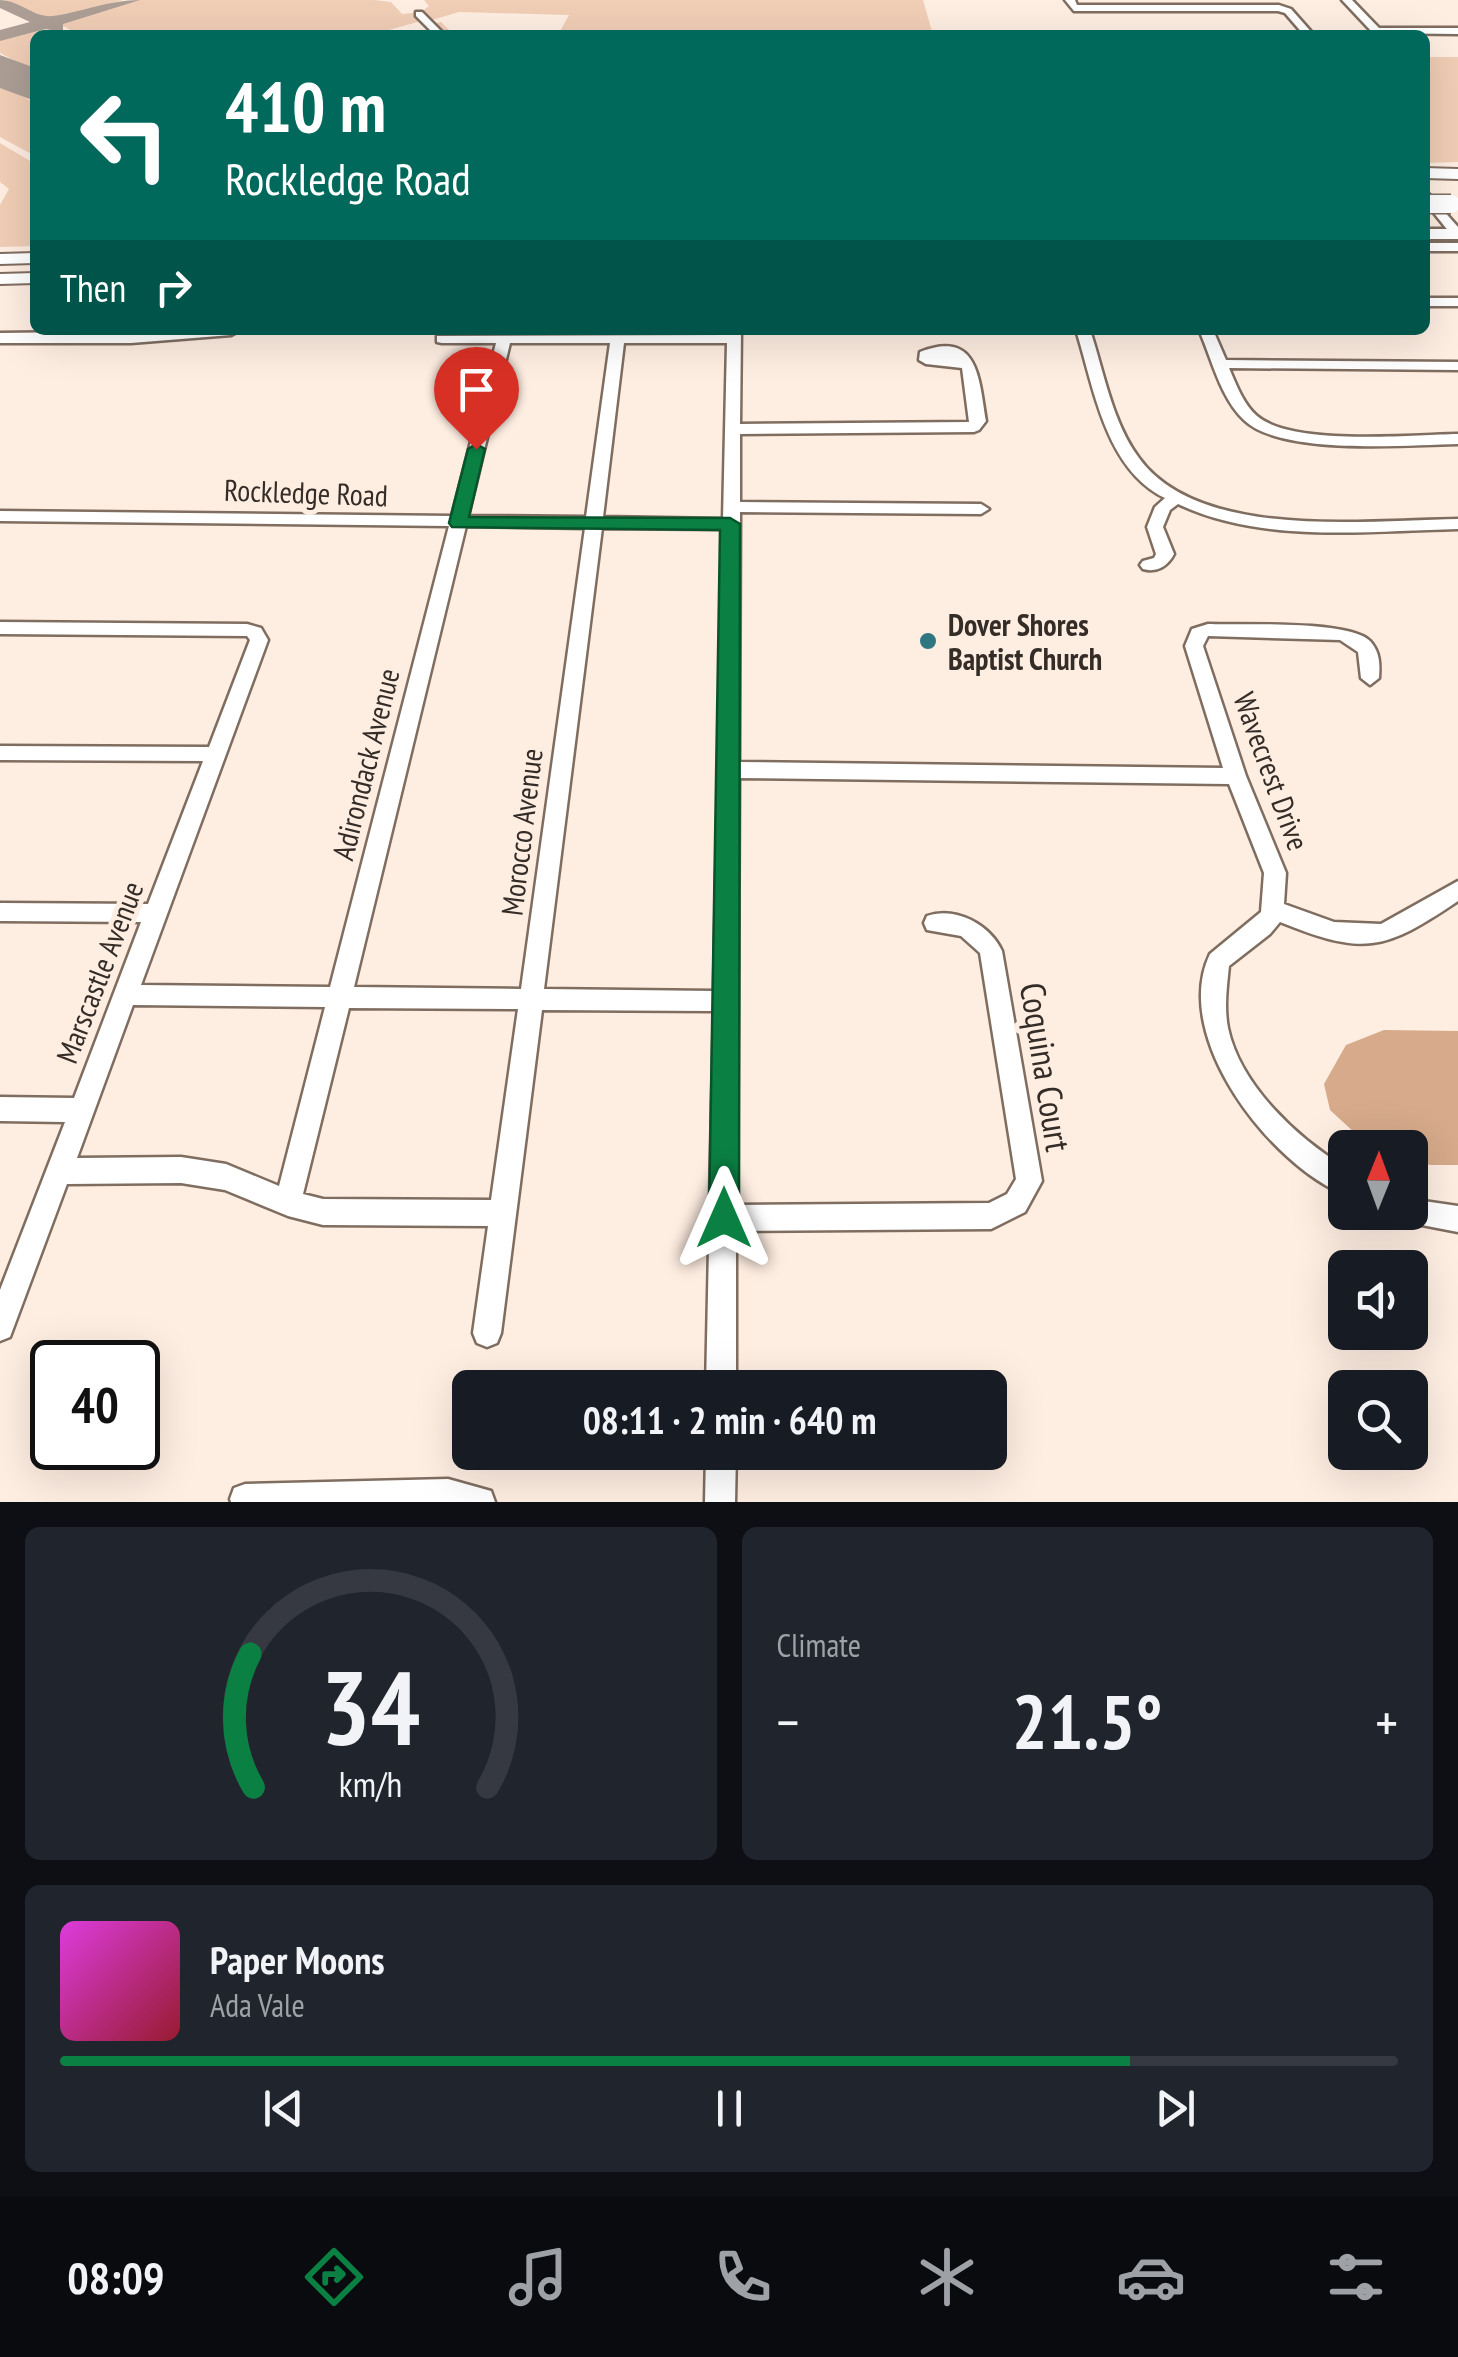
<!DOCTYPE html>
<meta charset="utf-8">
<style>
:root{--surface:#171b24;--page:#20242c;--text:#f1f3f6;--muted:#9ea1a6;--line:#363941;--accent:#0b8043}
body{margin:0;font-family:"PT Sans Narrow",sans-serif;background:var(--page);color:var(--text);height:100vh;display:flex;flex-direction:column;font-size:38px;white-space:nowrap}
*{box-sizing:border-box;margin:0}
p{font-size:32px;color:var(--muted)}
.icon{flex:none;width:55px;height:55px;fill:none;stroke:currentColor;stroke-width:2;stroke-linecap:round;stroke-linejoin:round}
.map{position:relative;height:1502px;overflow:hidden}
.panel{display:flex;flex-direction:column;gap:25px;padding:25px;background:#0d0f14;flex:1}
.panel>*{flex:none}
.hud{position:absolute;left:30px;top:30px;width:1400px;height:305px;border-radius:15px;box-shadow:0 10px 40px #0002;background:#00695c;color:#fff;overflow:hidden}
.needle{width:65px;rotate:1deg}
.tools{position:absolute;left:1328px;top:1130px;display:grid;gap:20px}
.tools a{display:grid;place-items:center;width:100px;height:100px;border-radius:15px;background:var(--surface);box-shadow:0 10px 40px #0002;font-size:50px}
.speed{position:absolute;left:30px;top:1340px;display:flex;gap:20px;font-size:50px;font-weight:700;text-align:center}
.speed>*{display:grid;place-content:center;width:130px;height:130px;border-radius:50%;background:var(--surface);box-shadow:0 10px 40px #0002;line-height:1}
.speed .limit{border:5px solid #111;border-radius:15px;background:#fff;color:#111}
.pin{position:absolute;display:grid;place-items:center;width:85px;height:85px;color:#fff;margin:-102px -42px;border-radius:50% 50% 50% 0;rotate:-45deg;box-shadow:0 0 10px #0007}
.pin .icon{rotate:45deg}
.me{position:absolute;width:110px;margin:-55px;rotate:0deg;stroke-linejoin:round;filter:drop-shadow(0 0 8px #0008)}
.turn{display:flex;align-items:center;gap:35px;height:210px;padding:0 30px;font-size:45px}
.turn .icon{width:130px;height:130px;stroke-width:2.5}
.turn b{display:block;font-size:70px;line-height:85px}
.then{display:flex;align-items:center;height:95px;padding:0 30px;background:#0003;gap:20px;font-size:38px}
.big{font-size:75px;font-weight:800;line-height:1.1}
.panel .tile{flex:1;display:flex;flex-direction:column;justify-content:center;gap:15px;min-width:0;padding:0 35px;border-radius:15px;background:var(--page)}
.panel .dial{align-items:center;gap:0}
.dial svg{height:260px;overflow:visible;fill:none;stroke:var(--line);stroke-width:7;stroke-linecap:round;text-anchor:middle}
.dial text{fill:var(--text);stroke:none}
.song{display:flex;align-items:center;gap:30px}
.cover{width:120px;height:120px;border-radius:15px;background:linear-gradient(135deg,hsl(300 70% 55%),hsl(350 70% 35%))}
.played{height:10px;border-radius:5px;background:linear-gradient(90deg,var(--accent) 80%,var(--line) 80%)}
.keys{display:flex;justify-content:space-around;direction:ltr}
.heat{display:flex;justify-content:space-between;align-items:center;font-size:55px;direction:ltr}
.panel .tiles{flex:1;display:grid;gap:25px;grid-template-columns:1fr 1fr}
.tile:last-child{grid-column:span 2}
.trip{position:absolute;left:452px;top:1370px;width:555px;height:100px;border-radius:15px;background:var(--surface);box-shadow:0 10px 40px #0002;font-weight:800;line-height:100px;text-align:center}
.tabs{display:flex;height:160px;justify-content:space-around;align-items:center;background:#090b0e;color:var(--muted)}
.tabs .icon{width:70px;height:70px}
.tabs .active{color:var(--accent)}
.tabs b{font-size:45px;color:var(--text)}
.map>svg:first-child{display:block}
</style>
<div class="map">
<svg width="1458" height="1502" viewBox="0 0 1458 1502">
<rect width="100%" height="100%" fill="#feede1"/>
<g fill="#f0cdb5">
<polygon points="4,0 123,0 51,19"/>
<polygon points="138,0 374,0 391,2 402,14 413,13 421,21 371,35 79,35 60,24"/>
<polygon points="424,0 923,0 933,35 444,35 434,26 436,23 441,22 449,30 558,35 569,15 459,12 432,20 421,12 429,6"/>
<polygon points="41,28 62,35 35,35 35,71 0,53 0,38"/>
<polygon points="1425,57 1458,57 1458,162 1425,163"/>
<polygon points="0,85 35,103 35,156 0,137"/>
<polygon points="0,143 35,164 35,246 0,247 0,205 9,189 0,182"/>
</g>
<polygon fill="#d6aa8b" points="1384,1030 1458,1031 1458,1165 1430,1165 1410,1159 1410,1148 1368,1145 1330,1110 1324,1084 1346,1045"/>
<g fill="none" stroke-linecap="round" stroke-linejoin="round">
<path fill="#ac9e95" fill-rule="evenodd" d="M0,0C18,0 35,18 53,16C83,12 108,0 140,0L63,24V32L45,29L0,41V30L30,22L0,8Z"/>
<polygon fill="#ac9e95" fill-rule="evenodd" points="0,55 35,68 35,101 0,88"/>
<g stroke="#7f6d60" stroke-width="5">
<g id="minor">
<polygon points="1065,0 1075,0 1077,5 1279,5 1291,9 1314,35 1304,35 1285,13 1278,11 1074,11"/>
<polygon points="1342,0 1352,0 1379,28 1458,28 1458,34 1373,33"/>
<polygon points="416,12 422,12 445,35 435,35 416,16"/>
<polygon points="1425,190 1458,227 1458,239 1454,238 1425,202"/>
<rect x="1425" y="243" width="33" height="8"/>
<rect x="1425" y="298" width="33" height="8"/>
<path d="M727,330H741L740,424L969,422L962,368L926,364L919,360L920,352C979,329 979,380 986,421L979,430L974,432L740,434V502L981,504L989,509L981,514L740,512L739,762L1223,768L1185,646L1192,629L1208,624C1241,625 1349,620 1370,641C1380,652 1380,664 1379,678L1370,685L1361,678L1358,652L1340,640L1208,636L1203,646L1246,776L1286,873L1284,904L1334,922L1381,924L1458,881V901C1384,951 1364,956 1280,922L1270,934L1229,966C1227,986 1224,1007 1228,1028C1240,1085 1297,1138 1345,1167V1195C1271,1165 1170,1037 1210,954L1261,912L1264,873L1229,784L739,778L737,1205L989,1203L1007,1194L1016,1179L980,953L961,936L927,930L924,923L927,916C956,906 990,925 1002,951L1042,1181L1025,1212L991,1229L736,1231V1388H706L714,1011L542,1010L501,1333L497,1343L487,1347L477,1343L473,1333L488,1226L323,1225L288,1216L225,1190L181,1183L67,1184L10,1337L0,1341V1290L65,1122L0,1121V1097L74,1098L141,922L0,921V903L148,904L203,761L0,760V746L209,747L250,640L247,636L0,634V622L247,624L261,628L268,640L141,985L330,987L449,526L0,521V511L452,516L496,343H442L437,342V336L727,335ZM510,343H610L586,517L468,516ZM624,343H727L723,519L603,517ZM466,526L585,528L521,989L354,987ZM602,528L723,529L714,991L544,989ZM133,1005L325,1007L279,1186L226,1164L181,1157L77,1158ZM349,1008L518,1009L491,1200L323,1199L303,1194Z"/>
<path d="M1076,330H1090C1104,372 1112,422 1139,458C1199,541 1368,520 1458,519V529C1368,531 1262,544 1178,504L1170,510L1163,527L1174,554C1168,566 1157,573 1143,569L1140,565L1143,561L1154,558L1156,554L1147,527L1155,507L1165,498C1105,469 1094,387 1076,330Z"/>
<path d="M1199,330H1213L1226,360L1458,362V370L1229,368C1236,384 1243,404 1257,416C1292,446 1411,435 1458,434V444C1408,445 1281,456 1244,420C1220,397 1212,359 1199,330Z"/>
<polygon points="1410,1199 1458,1206 1458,1232 1401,1221 1397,1212 1410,1212"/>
<polygon points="706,1452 736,1452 735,1502 705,1502"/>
<polygon points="448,1479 491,1491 495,1502 231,1502 230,1499 234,1488 245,1484"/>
</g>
</g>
<g stroke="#7f6d60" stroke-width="5">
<g id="major">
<rect x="1425" y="229" width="33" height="10"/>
<polygon points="240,330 231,335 131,343 0,343 0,333"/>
</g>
</g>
<g stroke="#7f6d60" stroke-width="4">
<g id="highway">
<polygon points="1425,168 1458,169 1458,179 1425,178"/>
<polygon points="35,253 35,263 0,264 0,254"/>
<polygon points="35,273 35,283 0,284 0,274"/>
</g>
</g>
<use href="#minor" fill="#fff" fill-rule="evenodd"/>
<use href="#major" fill="#fff" fill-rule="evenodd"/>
<use href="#highway" fill="#fff" fill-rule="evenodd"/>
<g stroke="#7f6d60" stroke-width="21" stroke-linecap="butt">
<polyline id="highway-bridge" points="1425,204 1451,204"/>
</g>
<use href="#highway-bridge" stroke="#fff" stroke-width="18"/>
</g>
<polygon fill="#0b8043" stroke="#07532c" stroke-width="2.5" points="476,444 485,449 469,517 730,518 740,524 739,1218 735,1229 724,1233 713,1229 709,1218 720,530 452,527 449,523 468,449"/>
<circle fill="#2e7680" stroke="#feede1" stroke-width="4" cx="928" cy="641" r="10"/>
<g text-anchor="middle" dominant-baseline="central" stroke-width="10" stroke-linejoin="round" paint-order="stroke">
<g font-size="30" fill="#342c27" stroke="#feede1">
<text transform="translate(306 492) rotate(2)">Rockledge Road</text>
<text transform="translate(365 764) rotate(-76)">Adirondack Avenue</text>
<text transform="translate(1272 771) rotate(70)">Wavecrest Drive</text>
<text transform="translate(521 832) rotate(-83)">Morocco Avenue</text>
<text transform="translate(99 972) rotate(-69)">Marscastle Avenue</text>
</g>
<g font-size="30" font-weight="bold" fill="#342c27" stroke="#feede1" text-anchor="start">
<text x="948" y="624">Dover Shores<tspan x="948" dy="34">Baptist Church</tspan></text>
</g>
<g font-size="35" fill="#342c27" stroke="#feede1">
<text transform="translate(1046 1067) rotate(81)">Coquina Court</text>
</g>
</g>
</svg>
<div class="tools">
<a><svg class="needle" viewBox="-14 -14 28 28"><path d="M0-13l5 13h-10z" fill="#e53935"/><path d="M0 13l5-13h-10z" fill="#9ea1a6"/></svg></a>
<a><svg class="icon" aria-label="sound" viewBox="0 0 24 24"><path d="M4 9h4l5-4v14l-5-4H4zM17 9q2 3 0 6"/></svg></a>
<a><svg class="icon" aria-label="search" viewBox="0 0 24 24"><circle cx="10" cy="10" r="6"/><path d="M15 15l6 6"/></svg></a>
</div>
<div class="speed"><div class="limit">40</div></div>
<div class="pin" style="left:476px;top:449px;background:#d93025"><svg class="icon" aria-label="arrive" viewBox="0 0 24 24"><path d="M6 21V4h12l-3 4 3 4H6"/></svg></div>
<svg class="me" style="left:724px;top:1218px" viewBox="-20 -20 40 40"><path d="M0-17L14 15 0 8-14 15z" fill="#0b8043" stroke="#fff" stroke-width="4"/></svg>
<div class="trip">08:11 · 2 min · 640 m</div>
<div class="hud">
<div class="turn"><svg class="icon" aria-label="left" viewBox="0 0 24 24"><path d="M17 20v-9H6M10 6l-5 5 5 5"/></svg><div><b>410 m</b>Rockledge Road</div></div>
<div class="then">Then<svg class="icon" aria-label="right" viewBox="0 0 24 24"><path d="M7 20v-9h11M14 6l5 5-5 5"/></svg></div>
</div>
</div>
<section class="panel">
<div class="tiles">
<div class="tile dial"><svg viewBox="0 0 100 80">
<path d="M14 69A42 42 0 1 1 86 69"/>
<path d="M14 69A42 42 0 0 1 13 28" stroke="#0b8043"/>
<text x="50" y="56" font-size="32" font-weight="700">34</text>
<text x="50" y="72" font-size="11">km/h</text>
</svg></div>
<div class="tile"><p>Climate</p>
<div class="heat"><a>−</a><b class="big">21.5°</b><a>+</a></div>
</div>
<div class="tile">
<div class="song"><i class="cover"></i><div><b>Paper Moons</b><p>Ada Vale</p></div></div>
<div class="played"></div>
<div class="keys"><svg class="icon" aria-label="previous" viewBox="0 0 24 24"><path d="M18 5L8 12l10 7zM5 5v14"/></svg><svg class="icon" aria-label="pause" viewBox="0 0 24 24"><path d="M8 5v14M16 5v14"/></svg><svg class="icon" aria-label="next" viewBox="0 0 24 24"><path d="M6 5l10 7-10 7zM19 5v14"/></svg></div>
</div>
</div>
</section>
<nav class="tabs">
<b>08:09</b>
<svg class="icon active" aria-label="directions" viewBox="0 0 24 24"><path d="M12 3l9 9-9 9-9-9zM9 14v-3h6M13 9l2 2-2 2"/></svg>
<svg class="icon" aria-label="music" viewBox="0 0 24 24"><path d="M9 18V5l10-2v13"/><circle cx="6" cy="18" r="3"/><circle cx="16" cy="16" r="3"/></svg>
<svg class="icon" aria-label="phone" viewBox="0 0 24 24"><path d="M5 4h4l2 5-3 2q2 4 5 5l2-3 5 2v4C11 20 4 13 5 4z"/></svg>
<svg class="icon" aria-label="climate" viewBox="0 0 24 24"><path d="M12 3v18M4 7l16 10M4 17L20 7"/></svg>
<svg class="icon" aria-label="car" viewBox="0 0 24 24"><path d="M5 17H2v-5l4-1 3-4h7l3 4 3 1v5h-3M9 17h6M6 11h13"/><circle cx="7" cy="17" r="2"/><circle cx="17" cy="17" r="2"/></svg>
<svg class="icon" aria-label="filters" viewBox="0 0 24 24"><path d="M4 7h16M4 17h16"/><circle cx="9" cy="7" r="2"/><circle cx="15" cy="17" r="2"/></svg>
</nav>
